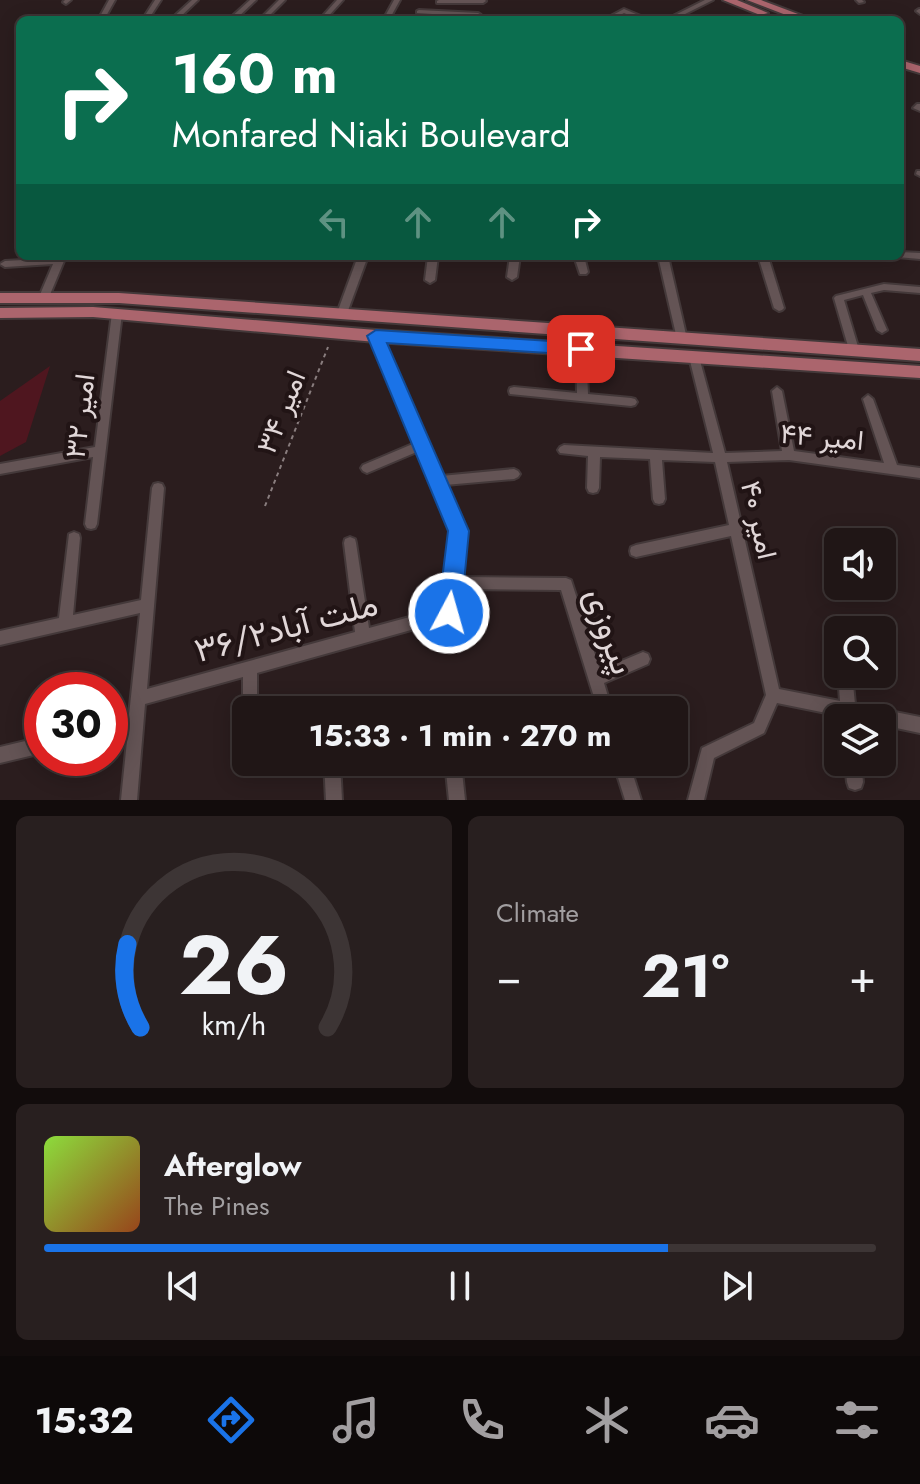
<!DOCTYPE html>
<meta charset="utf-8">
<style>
:root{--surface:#201616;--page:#281f1f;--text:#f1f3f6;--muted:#a29fa1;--line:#3d3535;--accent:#1a73e8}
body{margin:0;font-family:Jost,Vazirmatn,sans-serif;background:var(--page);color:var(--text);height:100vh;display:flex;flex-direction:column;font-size:30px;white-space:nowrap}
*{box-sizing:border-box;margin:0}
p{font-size:26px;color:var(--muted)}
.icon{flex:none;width:44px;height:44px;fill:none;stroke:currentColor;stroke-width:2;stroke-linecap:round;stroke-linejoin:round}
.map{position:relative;height:800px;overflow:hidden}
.details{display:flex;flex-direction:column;gap:16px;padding:16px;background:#120c0c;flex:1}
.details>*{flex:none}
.hud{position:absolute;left:16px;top:16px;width:888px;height:244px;border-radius:12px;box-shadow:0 4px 20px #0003,0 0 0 2px var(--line);background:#0b6e4f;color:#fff;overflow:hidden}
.buttons{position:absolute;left:824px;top:528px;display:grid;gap:16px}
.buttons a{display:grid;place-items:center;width:72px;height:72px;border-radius:12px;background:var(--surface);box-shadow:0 4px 20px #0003,0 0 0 2px var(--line);font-size:40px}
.speed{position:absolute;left:24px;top:672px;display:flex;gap:16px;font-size:40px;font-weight:700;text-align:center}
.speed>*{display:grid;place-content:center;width:104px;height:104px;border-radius:50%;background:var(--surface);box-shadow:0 4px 20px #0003,0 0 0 2px var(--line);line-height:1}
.speed .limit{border:12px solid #d22;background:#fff;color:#111}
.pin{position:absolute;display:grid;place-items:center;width:68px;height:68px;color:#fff;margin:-34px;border-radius:16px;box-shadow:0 4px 12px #0006}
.me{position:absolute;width:88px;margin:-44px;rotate:6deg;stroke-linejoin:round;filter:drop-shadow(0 0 6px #0008)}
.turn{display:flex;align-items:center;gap:28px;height:168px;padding:0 24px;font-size:36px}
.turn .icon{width:104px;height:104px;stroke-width:2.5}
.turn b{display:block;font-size:56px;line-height:68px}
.lanes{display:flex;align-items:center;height:76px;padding:0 24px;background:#0003;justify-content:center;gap:40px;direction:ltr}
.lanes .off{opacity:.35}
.big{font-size:60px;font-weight:700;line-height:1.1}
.details .tile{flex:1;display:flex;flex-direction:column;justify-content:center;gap:12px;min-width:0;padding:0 28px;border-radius:12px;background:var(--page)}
.details .dial{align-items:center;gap:0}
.dial svg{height:208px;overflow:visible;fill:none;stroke:var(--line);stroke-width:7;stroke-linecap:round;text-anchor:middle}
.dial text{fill:var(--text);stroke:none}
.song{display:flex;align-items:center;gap:24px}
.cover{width:96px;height:96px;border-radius:12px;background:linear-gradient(135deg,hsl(90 70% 55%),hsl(20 70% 35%))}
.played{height:8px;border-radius:4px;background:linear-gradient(90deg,var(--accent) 75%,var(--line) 75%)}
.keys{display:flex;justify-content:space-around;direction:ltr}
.heat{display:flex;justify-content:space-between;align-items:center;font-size:44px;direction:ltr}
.details .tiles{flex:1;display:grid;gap:16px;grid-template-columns:1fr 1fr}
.tile:last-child{grid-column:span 2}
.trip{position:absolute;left:232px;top:696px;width:456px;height:80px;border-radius:12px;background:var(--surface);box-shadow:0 4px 20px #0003,0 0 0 2px var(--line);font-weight:700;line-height:80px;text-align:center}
.menu{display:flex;height:128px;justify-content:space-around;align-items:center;background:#0d0909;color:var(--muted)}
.menu .icon{width:56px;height:56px}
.menu .active{color:var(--accent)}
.menu b{font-size:36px;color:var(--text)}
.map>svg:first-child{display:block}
</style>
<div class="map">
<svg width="920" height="800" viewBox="0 0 920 800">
<rect width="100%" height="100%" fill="#2b1d1e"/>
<polygon fill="#4f161f" points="50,366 26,442 0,456 0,401"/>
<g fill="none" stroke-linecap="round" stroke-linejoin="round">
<g stroke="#44393a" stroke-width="4">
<g id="minor">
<polygon points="65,0 71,0 66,4 63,2"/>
<polygon points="109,0 115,0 105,18 122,18 125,20 98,20"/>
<polygon points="155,0 161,0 148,20 142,20"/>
<polygon points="192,0 198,0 177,20 170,20"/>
<polygon points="250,0 256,0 235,20 228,20"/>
<polygon points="279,0 285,0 265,20 259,20"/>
<polygon points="337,0 343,0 325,20 319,20"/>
<polygon points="394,0 400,0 389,20 383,20"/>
<polygon points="439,0 485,0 486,1 483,3 437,3 437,1"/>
<polygon points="705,0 713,0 673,20 665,20"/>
<polygon points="856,0 862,0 864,2 859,3"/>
<polygon points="624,9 648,19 649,20 641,20 624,13 612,19 607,18"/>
<polygon points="919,9 920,9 920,14 916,11"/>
<polygon points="419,10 478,13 481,15 478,17 417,13 417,11"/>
<polygon points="559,17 563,17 564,18 563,20 557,20"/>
<polygon points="917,104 920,104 920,111 913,108"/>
<polygon points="917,171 920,171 920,176 916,174"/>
<polygon points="900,252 920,253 920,259 897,257 900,256"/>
<polygon points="358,256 368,256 346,316 345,318 337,318 336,316"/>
<polygon points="428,256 438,256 435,280 430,283 425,280"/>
<polygon points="510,256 520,256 517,277 512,280 507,277"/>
<polygon points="574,256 584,256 588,272 586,274 580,274"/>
<polygon points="658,256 668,256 687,339 686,342 678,342 677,339"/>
<polygon points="758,256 768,256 784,308 782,310 779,311 774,308"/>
<polygon points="59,258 64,261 49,297 44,300 39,297 53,264 5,267 0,264 5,261"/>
<polygon points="884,284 920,287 920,293 884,290 871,293 887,330 882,333 877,330 863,295 844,300 859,350 858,353 850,353 834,298 836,296"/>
<polygon points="117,310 122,313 97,524 95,528 91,529 87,528 85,524 93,457 0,474 0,464 95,447 112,313"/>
<polygon points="376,332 381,336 441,476 514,469 518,471 520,474 518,477 514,479 445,485 464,531 460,577 566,578 571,580 600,670 643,652 648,654 650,659 648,664 604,683 612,710 598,710 561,590 458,589 454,618 257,673 257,710 246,710 246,716 243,710 243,677 145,704 137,800 121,800 128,731 110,736 110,720 129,715 140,613 0,645 0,631 59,618 69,534 74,532 79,534 80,538 73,615 141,600 152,488 154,484 158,483 162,484 164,488 147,689 355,632 344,543 345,539 350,537 355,539 356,543 369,628 443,608 452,531 419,451 367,473 363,471 361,468 363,465 415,443 371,336"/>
<polygon points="581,345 586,349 588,394 631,398 635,399 637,402 635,405 631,406 510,394 509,391 510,388 514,387 577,393 576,349"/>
<polygon points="694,353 699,357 725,453 782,451 772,391 777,387 782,391 794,451 884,463 863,399 868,395 873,399 897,465 920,468 920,478 789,460 727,462 779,689 840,701 838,674 838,673 852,674 855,704 920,717 920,733 882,725 882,718 842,718 841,716 777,703 764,733 714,758 704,800 688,800 702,748 754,723 766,695 731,536 636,557 631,555 630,551 631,547 636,545 729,525 715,462 662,460 665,499 663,503 659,504 655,503 653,499 650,459 600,457 599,488 597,492 593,493 589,492 587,488 588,456 560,453 558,450 560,447 564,445 713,453 689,357"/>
<polygon points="42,737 42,753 0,763 0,747"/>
<polygon points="324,762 340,762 342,800 326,800"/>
<polygon points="445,762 461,762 465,800 449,800"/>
<polygon points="613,762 629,762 641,800 625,800"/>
<polygon points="845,762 861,762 863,782 861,788 855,790 849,788 847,782"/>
</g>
</g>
<g stroke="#44393a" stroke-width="4">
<g id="primary">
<polygon points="723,0 737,0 768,13 760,15"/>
<polygon points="747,0 761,0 814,20 799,20"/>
<polygon points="900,60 920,66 920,73 900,67"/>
<polygon points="0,293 119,293 920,349 920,361 119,303 0,303"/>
<polygon points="93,307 376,330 920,366 920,378 376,342 93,317 0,318 0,308"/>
</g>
</g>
<polyline stroke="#897d7e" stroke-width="2" stroke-dasharray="4 4" stroke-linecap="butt" points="265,506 328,347"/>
<use href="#minor" fill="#645455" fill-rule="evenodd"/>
<use href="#primary" fill="#ab656d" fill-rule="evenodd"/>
</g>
<polygon fill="#1a73e8" stroke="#114b97" stroke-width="2" points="376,330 581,343 590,349 581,355 387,343 469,531 461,613 457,621 449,624 441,621 438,613 448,531 367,336"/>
<g text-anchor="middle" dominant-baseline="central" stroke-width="8" stroke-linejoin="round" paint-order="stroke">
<g font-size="28" fill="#e1d7d8" stroke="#211415">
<text transform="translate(281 412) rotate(-68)">امیر ۳۴</text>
<text transform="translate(80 416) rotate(-83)">امیر ۳۲</text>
<text transform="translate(822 437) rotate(5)">امیر ۴۴</text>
<text transform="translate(759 520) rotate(77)">امیر ۴۰</text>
</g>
<g font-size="34" fill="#e1d7d8" stroke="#211415">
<text transform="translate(286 627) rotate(-15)">ملت آباد۳۶/۲</text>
<text transform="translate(610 631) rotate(71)">پیروزی</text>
</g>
</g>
</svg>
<div class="buttons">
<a><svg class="icon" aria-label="sound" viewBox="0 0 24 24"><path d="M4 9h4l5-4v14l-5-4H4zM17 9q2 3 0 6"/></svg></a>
<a><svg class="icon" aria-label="search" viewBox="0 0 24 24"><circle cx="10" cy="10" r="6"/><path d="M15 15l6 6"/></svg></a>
<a><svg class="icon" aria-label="layers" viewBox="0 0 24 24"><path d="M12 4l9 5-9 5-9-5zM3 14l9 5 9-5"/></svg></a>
</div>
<div class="speed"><div class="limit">30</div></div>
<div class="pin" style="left:581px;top:349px;background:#d93025"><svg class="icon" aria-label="arrive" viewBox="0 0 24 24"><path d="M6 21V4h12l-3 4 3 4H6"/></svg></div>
<svg class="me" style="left:449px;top:613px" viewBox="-20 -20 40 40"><circle r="17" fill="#1a73e8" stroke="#fff" stroke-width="3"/><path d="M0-11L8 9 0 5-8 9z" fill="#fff"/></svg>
<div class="trip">15:33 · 1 min · 270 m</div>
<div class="hud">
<div class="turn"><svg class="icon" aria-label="right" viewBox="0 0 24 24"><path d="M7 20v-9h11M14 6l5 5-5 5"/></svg><div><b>160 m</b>Monfared Niaki Boulevard</div></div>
<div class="lanes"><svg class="icon off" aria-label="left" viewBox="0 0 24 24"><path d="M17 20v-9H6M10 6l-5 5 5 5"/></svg><svg class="icon off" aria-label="ahead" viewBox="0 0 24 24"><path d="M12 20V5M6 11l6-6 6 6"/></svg><svg class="icon off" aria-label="ahead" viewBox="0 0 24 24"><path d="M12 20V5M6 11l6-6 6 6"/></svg><svg class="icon" aria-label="right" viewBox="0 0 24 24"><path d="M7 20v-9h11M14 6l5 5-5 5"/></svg></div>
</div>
</div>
<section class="details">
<div class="tiles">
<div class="tile dial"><svg viewBox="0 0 100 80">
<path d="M14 69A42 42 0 1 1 86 69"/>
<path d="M14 69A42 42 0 0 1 9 37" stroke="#1a73e8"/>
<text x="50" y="56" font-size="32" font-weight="700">26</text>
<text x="50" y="72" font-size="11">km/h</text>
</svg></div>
<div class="tile"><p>Climate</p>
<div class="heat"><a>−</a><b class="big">21°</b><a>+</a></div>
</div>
<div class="tile">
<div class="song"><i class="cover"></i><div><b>Afterglow</b><p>The Pines</p></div></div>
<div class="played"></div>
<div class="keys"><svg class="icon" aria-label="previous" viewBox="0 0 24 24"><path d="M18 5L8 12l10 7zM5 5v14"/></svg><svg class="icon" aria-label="pause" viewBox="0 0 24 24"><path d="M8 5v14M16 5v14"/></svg><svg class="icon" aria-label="next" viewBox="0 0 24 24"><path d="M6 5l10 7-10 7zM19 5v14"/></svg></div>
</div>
</div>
</section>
<nav class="menu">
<b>15:32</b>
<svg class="icon active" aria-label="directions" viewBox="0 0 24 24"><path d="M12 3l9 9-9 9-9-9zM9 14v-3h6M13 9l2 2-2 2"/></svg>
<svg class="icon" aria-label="music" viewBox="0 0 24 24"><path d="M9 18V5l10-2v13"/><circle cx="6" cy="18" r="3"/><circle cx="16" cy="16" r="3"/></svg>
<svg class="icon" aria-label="phone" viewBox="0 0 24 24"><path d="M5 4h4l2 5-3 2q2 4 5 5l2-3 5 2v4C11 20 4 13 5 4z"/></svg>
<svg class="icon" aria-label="climate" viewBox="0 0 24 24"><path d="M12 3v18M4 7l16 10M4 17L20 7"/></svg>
<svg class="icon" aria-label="car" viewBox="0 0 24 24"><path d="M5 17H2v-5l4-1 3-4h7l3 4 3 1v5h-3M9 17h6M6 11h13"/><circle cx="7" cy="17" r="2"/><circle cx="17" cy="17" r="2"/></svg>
<svg class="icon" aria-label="filters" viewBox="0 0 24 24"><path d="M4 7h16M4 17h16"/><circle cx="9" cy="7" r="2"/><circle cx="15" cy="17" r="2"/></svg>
</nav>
